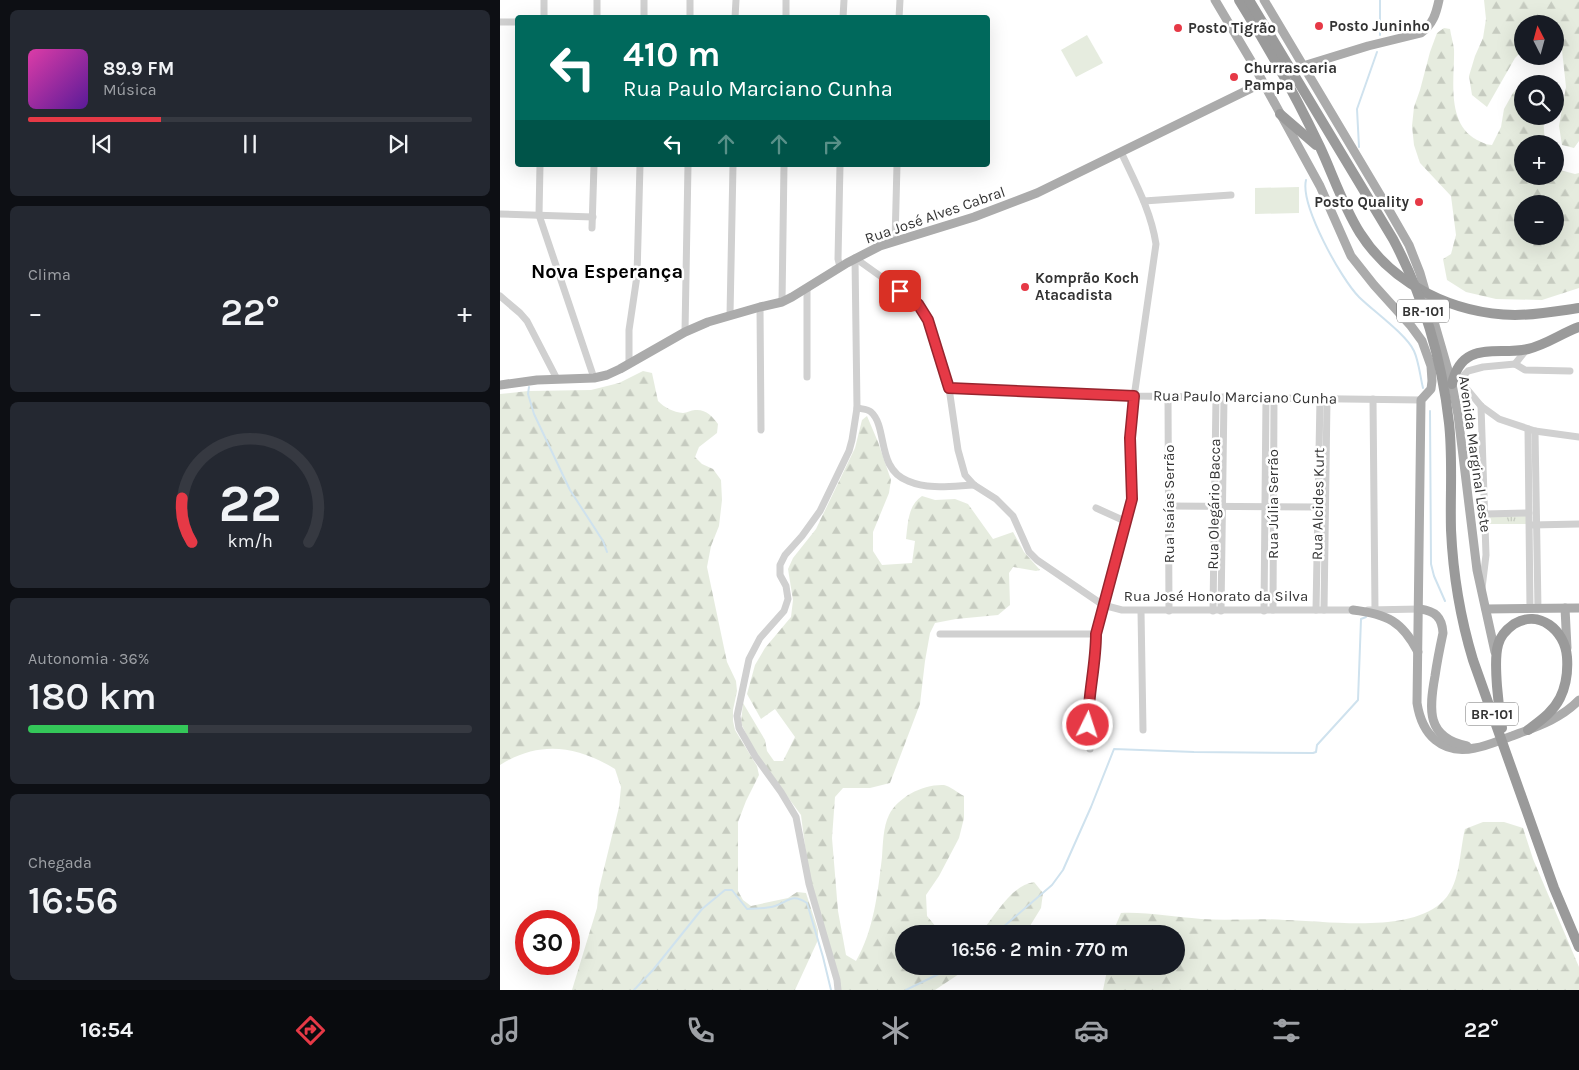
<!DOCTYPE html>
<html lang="pt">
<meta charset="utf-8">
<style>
:root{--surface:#171b24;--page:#242831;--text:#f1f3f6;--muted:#9ea1a6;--line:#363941;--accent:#e63946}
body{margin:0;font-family:Karla,sans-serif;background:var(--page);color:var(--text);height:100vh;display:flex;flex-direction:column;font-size:19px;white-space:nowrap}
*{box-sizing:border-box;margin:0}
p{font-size:16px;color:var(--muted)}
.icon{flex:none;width:28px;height:28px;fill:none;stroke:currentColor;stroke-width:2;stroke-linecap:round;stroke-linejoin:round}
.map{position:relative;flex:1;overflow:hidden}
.side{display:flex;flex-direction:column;gap:10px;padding:10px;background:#0d0f14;width:500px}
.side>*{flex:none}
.guide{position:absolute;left:15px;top:15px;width:475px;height:152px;border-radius:5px;box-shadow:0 5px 20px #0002;background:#00695c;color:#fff;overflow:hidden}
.needle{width:32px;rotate:354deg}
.fabs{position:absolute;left:1014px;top:15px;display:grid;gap:10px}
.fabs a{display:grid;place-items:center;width:50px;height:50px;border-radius:50%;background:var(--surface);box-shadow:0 5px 20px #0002;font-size:25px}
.speed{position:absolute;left:15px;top:910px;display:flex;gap:10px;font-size:25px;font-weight:700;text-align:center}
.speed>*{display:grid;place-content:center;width:65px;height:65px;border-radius:50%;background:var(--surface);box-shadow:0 5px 20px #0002;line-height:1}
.speed .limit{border:8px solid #d22;background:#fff;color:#111}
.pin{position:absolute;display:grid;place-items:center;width:42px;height:42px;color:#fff;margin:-21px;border-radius:10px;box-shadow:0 2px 8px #0006}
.me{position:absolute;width:55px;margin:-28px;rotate:4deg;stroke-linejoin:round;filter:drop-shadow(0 0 4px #0008)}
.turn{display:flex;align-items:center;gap:18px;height:105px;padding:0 25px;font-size:22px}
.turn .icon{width:65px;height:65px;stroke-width:2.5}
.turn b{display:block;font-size:35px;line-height:42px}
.lanes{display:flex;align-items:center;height:48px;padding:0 25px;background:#0003;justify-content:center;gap:25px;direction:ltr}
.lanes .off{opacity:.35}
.big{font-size:38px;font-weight:600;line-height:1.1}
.side .widget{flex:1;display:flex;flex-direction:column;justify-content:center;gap:8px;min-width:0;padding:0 18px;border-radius:8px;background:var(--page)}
.side .dial{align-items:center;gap:0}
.dial svg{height:130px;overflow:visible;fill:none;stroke:var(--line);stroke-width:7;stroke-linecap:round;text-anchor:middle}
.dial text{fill:var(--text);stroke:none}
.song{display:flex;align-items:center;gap:15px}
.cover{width:60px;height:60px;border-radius:8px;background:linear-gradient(135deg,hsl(320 70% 55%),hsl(270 70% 35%))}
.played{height:5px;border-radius:2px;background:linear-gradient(90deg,var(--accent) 30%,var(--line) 30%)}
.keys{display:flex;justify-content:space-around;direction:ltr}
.heat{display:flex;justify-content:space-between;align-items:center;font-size:28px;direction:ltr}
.charge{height:8px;border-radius:4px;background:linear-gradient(90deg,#34c759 36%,var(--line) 0)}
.trip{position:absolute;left:395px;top:925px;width:290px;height:50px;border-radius:25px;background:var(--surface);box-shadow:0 5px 20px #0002;font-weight:600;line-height:50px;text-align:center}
.dock{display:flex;height:80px;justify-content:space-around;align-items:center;background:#090b0e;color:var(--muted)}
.dock .icon{width:35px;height:35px}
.dock .on{color:var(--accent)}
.dock b{font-size:22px;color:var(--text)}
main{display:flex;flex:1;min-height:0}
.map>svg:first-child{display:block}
</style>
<main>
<section class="side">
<div class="widget">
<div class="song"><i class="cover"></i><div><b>89.9 FM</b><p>Música</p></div></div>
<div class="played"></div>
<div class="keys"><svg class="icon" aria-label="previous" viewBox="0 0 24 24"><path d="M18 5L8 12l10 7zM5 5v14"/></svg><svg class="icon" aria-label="pause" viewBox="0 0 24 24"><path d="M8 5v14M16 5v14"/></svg><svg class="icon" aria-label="next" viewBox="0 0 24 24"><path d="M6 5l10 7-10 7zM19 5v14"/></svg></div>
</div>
<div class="widget"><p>Clima</p>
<div class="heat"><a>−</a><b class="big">22°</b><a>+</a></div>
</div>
<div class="widget dial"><svg viewBox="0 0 100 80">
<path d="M14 69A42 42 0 1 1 86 69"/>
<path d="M14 69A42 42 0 0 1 8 42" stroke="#e63946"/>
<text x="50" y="56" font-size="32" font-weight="700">22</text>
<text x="50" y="72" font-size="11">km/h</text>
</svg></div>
<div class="widget"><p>Autonomia · 36%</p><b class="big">180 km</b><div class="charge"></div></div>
<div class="widget"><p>Chegada</p><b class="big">16:56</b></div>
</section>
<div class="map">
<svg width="1079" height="990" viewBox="0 0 1079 990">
<defs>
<pattern id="forest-firs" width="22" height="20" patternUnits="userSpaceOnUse" patternTransform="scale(1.25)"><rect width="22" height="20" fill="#e6ecdf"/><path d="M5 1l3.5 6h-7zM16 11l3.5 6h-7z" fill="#c6cbc0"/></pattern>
<pattern id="park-tufts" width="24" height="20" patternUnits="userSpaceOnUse" patternTransform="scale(1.25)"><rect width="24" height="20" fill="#e6ecdf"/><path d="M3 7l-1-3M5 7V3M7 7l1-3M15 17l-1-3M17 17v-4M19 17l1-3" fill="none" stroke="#c6cbc0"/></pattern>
</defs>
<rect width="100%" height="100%" fill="#fff"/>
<g fill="#e6ecdf">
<polygon points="587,35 603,63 576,77 561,50"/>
<polygon points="799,187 799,213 755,214 755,188"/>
</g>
<g fill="url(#forest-firs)" fill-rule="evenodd">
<polygon points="984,0 1079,0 1079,141 1074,148 1062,145 1059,126 1066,87 1062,50 1055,44 1055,24 1022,24 1022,51 1015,58 987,107 972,95 969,76 975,56 983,38 986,19"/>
<path d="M944,28L950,29C951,36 953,42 954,49C955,77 945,123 977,140C982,142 986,145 992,145L1001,127L1004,109L1013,93L1026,79L1037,78L1039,84H1022V116H1043L1045,144H1022V176H1055V167L1056,169L1075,174L1079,173V288L1042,300L996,299L966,292L947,280L943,259L951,254L956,235L951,196L920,163L914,145L912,126L914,107L920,90L930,52L937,33ZM1022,204H1055V236H1022Z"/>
<path d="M143,371L152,373L158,401C165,408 173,412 183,413C187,413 191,410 195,410C206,409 212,416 218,424L217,433L199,447L195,457L202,464L213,469L221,480L222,500L219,526L211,546L207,567L227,662L236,681L237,691L233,710V721L235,730L257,766L259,775L246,801L238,822V891L243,900L251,906L288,898L297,892L306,893L318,930V940L295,990H72L97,908L99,889L119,807L121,787L115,769C77,746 40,740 0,765V394L28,391L91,390L119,383Z"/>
<path d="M367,416L378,442L391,480L389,493L373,532V551L382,565L412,563L415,541L406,539C408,523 408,505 422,496L435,500L455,499L468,504L493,539L513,532L524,552L540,570L536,571L513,567L509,573L510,605L498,615L456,619L435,623L430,633L425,661L420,704L390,783L370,788H343L335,797L332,838L338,911L346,955L356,961C374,930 378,891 382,857C383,844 383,827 389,815C398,797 423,784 444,785C450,786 458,793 464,796V818L459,838L439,876L426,895L427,916L441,933L443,934H404V966H471L435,990H339L310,885L301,815L255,753L241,723L243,703L265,740L267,751L274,761H283L295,737L275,709L261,719L247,694L255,665L265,648L291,617L293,600L288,569L293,558L316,529L355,448L362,420Z"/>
<path d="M983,822H1004L1023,828L1033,859L1079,967V990H603L608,966H676V934H612L621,913C648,912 674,917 701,919C729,921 757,918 785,920C828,921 905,933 940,904C961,887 959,853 965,829Z"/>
<path d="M534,882L543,893L541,908L525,934H475L481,932C496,915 510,886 534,882Z"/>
</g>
<polygon fill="url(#park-tufts)" points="1026,516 1027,524 988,524 988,517"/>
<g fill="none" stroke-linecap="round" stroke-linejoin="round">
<g stroke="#cfe2ee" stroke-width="2">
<polyline points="880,35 880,0"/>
<polyline points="859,147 857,109 877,52"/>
<path d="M806,180C800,205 841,279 859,297C873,311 906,334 914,351C919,362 920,376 923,388"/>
<polyline points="29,387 28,394 34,414 70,490 103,541 107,552"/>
<polyline points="930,411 931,564 934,576 945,601"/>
<polyline points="495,934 552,885 563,870 591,807 614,749 694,752 813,753 816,752 817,745 858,700 861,619 866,617"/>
<path d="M134,990L153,970L202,909L225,890H232L247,909C256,908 266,909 275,906C289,901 292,893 307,903L323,957L331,990"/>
<polyline points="406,990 455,966"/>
</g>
<g stroke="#d0d0d0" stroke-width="7">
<polyline points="44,18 44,0"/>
<polyline points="97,18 97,0"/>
<polyline points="144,18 144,0"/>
<polyline points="190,18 190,0"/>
<polyline points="235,18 236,0"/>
<polyline points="286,18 286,0"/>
<polyline points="343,18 344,0"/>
<polyline points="399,18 400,0"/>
<polyline points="0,22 18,22"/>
<polyline points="40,165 39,215 94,378"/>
<polyline points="644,201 731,195"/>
<polyline points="0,214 93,217"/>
<polyline points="92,228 94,165"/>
<polyline points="395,241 397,165"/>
<polyline points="355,258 411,298 423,310 428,320 449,388 458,450 465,475 474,485 496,499 513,516 529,552 537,560 603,605 622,610 857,610"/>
<polyline points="340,267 338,259 340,165"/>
<polyline points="0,296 20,313 27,321 57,379"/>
<polyline points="282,302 284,165"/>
<polyline points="260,307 261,430"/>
<polyline points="230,315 233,165"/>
<polyline points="185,332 188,165"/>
<polyline points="129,364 129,330 137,276 140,165"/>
<polyline points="1015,364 1027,349"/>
<polyline points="1070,371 1025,370 1015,364 983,367 968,371 964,375 964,383 966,388 981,406 999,419 1035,431 1079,437"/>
<polyline points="307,377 307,288"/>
<polyline points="449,388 634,396 921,400"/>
<polyline points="668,396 669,611"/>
<polyline points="873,399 875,610"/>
<polyline points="981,406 986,555 982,588"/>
<path d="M357,408C362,409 368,409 371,412C388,427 376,469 408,481C429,490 452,486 474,485"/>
<polyline points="1028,429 1030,609"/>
<polyline points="1035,431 1038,609"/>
<polyline points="669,506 818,507"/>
<polyline points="596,508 627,522"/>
<polyline points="985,514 1029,513"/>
<polyline points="1032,525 1079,524"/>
<polyline points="773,610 774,398"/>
<polyline points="816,610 820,399"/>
<polyline points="824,610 827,399"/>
<polyline points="868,610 920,609"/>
<polyline points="641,611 643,730"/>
<polyline points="713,611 716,397"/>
<polyline points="721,611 724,397"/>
<polyline points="764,611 766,398"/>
<polyline points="440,634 597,634"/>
<path d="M590,749L588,709L596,656L597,634L632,499L631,418L656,244C651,211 635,182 621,152"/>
<polyline points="338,990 337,980 309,884 296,817 281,792 255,756 239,728 237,716 249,659 260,638 284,611 288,599 286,586 280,575 280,565 285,555 302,536 320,511 349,451 352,440 357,408 355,258"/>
</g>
<g stroke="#ababab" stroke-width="9">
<path d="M715,0L753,64L820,186L851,256L874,285L911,326L922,341L931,366L932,381L931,389L921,400L917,703C922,735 942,755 975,748C988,746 1000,740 1012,736C1036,727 1061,719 1079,700"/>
<polyline points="764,0 882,198 909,245 920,273 952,384 958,415 977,570 995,652"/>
<path d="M803,66L868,46L921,33C933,24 936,14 939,0"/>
<polyline points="0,385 37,380 94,378 107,375 120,369 185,332 208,322 260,307 282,302 292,297 347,263 380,246 474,217 537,193 762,83"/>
<polyline points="1065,608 1067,648"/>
<path d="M920,609C935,611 942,617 943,633C940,647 937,662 935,676C929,709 926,738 967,746"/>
<polyline points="986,609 1079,608"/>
<path d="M853,610C887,614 902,621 918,652"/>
</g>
<g stroke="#9a9a9a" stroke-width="10">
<path d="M739,0C769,48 796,96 820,147C833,175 843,206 860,233C893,285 954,314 1015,315C1036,315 1058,311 1079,308"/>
<path d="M749,0L893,239C923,295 942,360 949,423C953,458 950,494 951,530C953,574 960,617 973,660L1054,888L1079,947"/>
<polyline points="780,114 816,145"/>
<path d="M952,384C962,339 997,356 1028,349C1046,345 1062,333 1079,327"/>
<path d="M1002,728C999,710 993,662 998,645C1000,636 1007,629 1014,624C1039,609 1065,630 1067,657C1068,671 1066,686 1060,698C1053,712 1041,720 1028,730"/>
</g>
</g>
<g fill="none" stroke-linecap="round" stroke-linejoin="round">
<g stroke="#96252e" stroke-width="12">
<path id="route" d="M400,291L418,304L428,320L449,388L634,396L630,438L632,499L596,634C596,665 588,694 588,725"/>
</g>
<use href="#route" stroke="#e63946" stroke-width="9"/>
</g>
<g fill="#e63946" stroke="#fff" stroke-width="2">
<circle cx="819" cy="26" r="5"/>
<circle cx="678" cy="28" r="5"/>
<circle cx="734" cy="77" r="5"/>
<circle cx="919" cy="202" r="5"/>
<circle cx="525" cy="287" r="5"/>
</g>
<g text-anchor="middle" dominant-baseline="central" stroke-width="5" stroke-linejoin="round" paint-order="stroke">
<g fill="#fff" stroke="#707070" stroke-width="1">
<rect x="897" y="299.5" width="52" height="23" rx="4"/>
<rect x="966" y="702.5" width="52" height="23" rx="4"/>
</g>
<g font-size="14" font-weight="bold" fill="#333">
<text x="923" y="311">BR-101</text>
<text x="992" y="714">BR-101</text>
</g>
<g font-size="15" font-weight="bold" fill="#333" stroke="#fff" text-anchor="start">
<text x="829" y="26">Posto Juninho</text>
<text x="688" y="28">Posto Tigrão</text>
<text x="744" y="68">Churrascaria<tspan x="744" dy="17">Pampa</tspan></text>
<text x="909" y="202" text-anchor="end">Posto Quality</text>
<text x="535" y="278">Komprão Koch<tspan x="535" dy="17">Atacadista</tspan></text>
</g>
<g font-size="15" fill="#333" stroke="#fff">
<text transform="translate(435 215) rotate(-19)">Rua José Alves Cabral</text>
<text transform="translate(745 397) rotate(1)">Rua Paulo Marciano Cunha</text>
<text transform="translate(975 454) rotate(82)">Avenida Marginal Leste</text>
<text transform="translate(669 504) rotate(-90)">Rua Isaías Serrão</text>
<text transform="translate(714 504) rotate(-89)">Rua Olegário Bacca</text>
<text transform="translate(773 504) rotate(-90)">Rua Júlia Serrão</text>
<text transform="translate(818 504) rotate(-89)">Rua Alcides Kurt</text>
<text x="716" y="596">Rua José Honorato da Silva</text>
</g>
<g font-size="20" font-weight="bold" fill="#000" stroke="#fff">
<text x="107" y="271">Nova Esperança</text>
</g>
</g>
</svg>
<div class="fabs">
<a><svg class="needle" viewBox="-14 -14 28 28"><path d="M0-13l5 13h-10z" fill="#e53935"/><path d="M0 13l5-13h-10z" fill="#9ea1a6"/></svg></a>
<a><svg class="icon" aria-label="search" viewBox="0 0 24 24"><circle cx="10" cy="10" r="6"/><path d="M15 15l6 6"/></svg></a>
<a>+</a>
<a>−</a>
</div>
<div class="speed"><div class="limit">30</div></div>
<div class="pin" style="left:400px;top:291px;background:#d93025"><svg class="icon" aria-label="arrive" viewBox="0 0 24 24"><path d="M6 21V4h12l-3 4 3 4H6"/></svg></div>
<svg class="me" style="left:588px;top:725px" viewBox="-20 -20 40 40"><circle r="17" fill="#e63946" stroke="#fff" stroke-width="3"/><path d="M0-11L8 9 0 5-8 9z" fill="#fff"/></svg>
<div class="trip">16:56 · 2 min · 770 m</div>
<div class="guide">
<div class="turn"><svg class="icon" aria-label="left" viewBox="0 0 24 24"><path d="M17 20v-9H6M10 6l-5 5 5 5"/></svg><div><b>410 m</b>Rua Paulo Marciano Cunha</div></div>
<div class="lanes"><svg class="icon" aria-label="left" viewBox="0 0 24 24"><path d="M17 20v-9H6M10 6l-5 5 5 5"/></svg><svg class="icon off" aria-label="ahead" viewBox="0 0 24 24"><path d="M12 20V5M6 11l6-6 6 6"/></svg><svg class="icon off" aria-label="ahead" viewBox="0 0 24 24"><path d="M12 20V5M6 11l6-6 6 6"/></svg><svg class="icon off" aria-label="right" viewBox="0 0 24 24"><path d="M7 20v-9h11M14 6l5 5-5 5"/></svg></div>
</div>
</div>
</main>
<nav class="dock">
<b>16:54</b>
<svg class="icon on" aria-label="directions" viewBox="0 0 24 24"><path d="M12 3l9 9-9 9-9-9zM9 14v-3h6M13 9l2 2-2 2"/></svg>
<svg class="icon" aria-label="music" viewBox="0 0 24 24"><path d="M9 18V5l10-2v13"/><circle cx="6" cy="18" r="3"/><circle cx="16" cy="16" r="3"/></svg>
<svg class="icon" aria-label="phone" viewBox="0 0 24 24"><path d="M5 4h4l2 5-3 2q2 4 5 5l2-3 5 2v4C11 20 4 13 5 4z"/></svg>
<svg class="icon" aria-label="climate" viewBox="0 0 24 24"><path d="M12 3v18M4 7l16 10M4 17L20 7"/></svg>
<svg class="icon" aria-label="car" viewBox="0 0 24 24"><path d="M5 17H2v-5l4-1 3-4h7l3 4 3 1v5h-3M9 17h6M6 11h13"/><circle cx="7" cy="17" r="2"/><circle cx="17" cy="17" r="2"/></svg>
<svg class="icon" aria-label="filters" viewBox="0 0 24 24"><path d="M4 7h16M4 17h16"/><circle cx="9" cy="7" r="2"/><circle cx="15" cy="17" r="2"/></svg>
<b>22°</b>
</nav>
